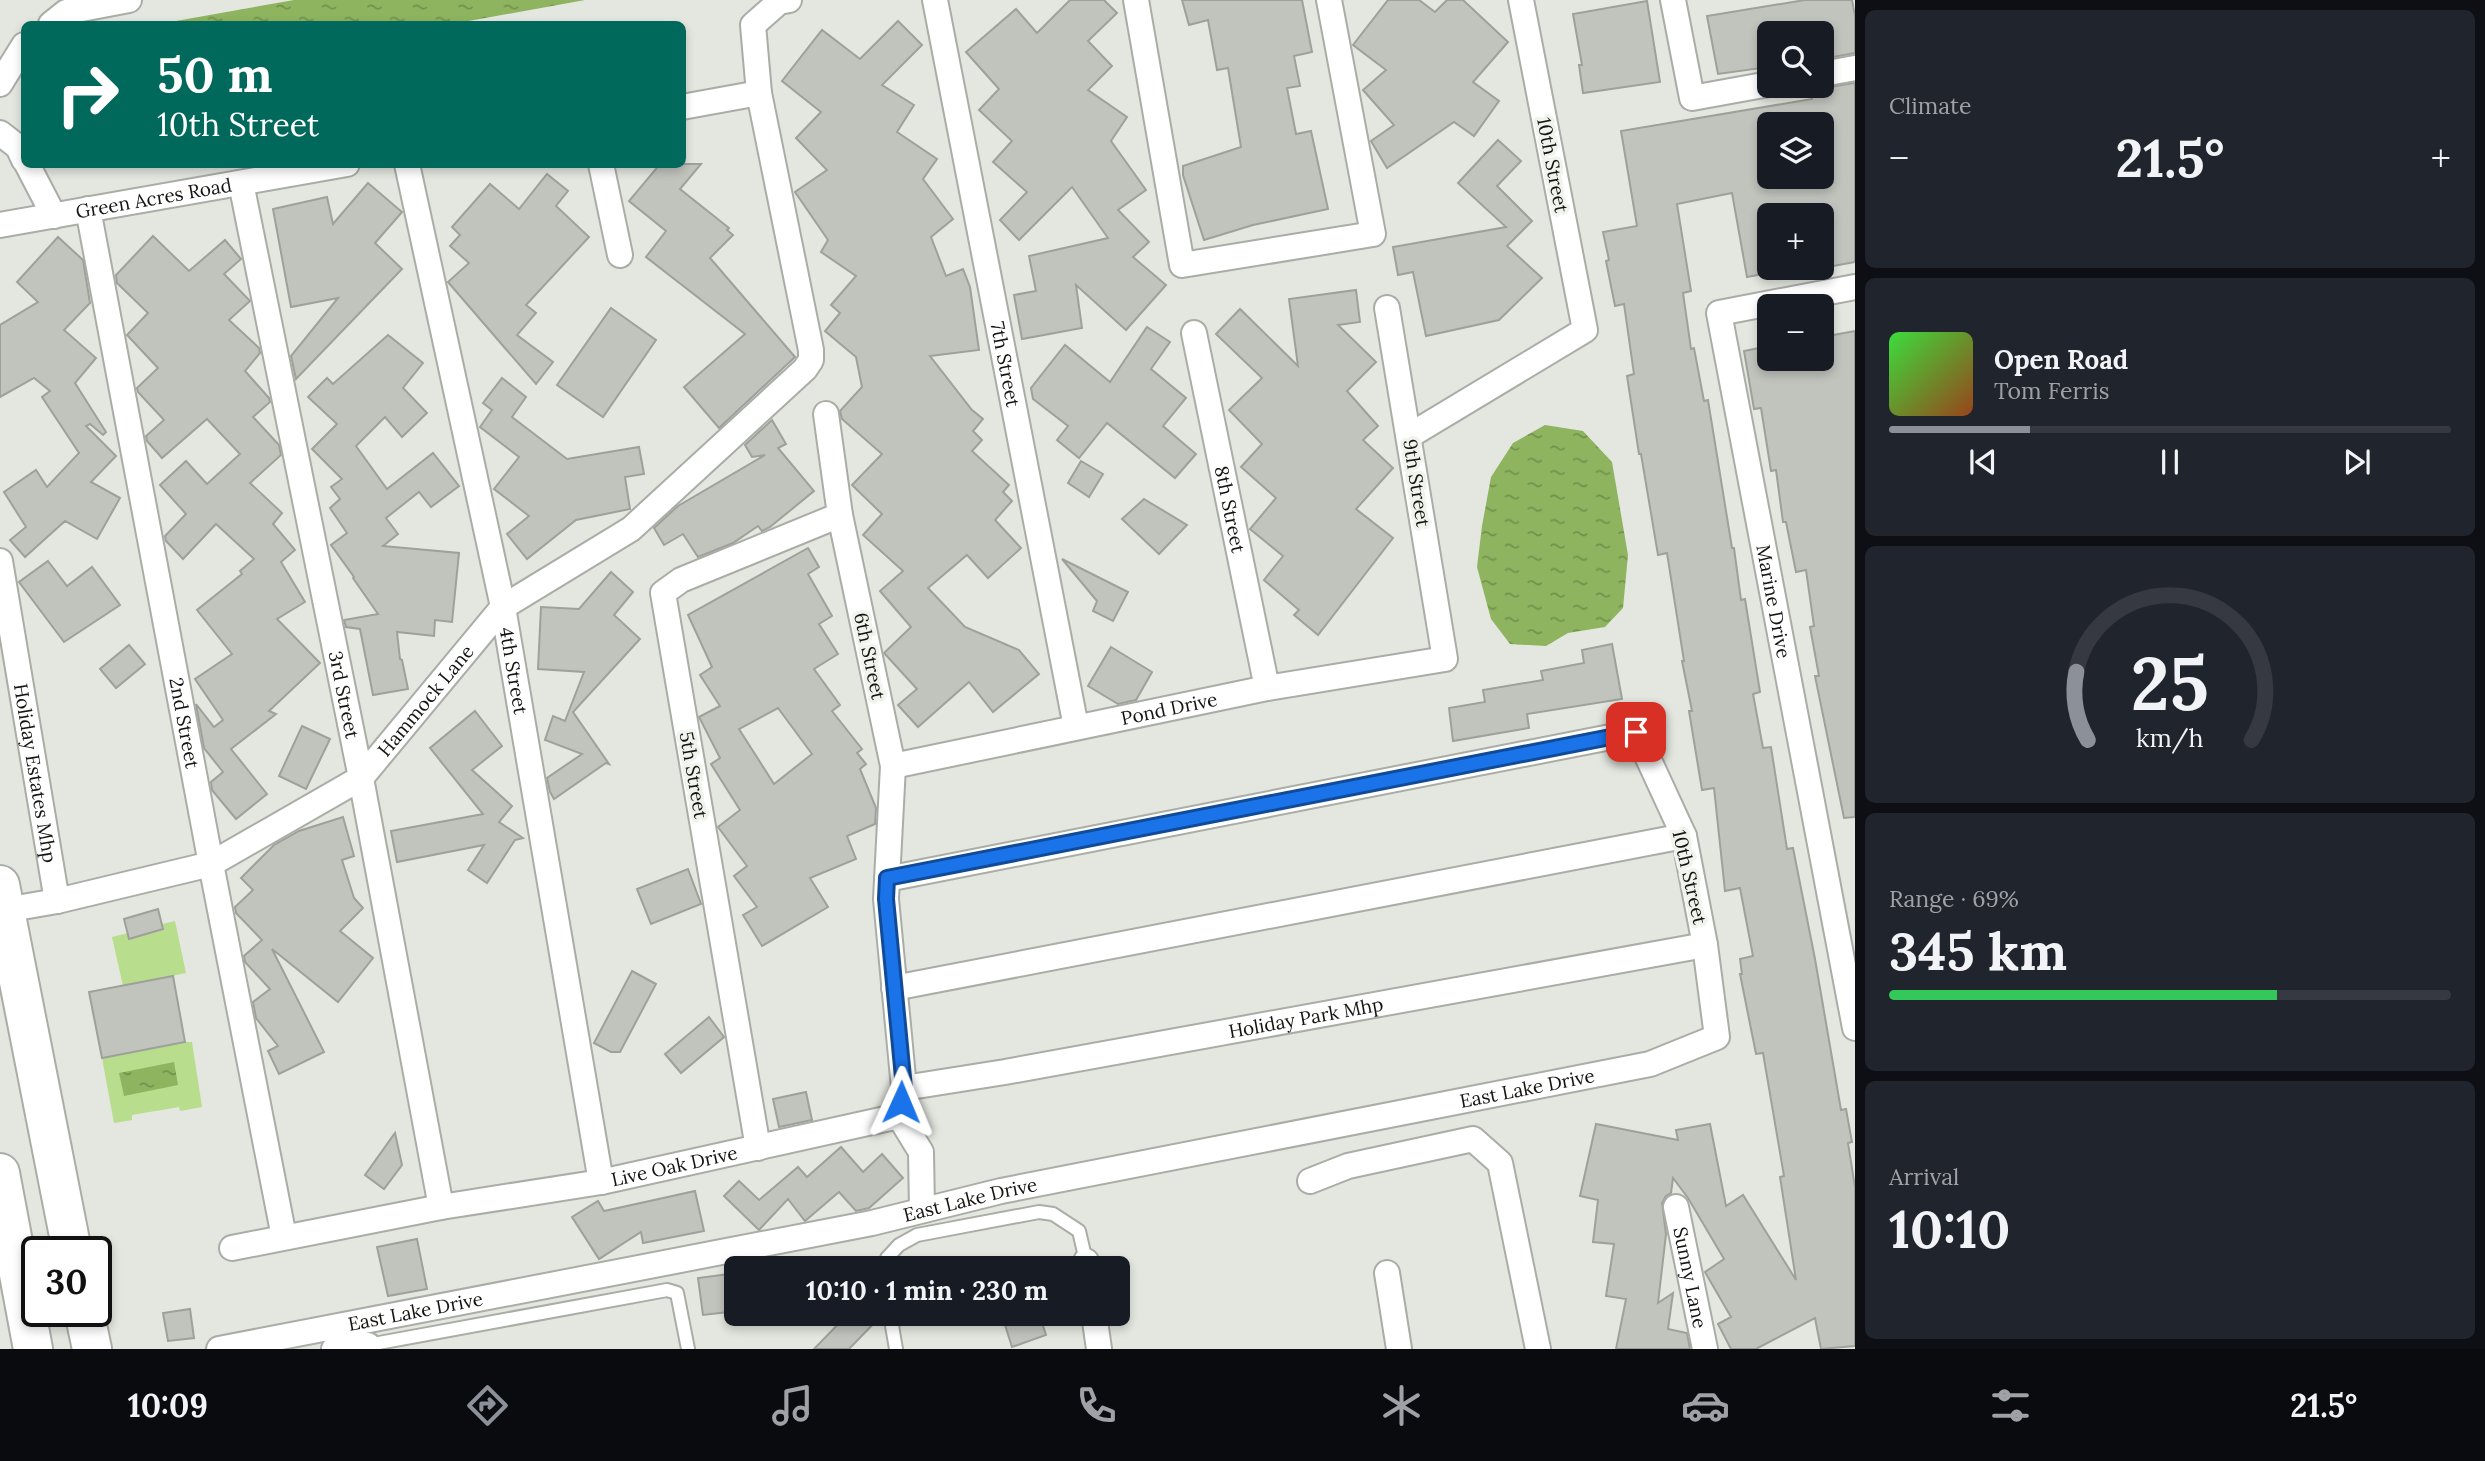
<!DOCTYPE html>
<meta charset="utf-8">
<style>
:root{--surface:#171b24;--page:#20242c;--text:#f1f3f6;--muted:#9ea1a6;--line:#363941;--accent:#8c9099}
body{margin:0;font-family:Lora,serif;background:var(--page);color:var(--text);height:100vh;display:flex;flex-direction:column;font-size:26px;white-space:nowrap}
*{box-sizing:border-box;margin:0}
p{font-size:23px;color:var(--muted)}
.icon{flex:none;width:38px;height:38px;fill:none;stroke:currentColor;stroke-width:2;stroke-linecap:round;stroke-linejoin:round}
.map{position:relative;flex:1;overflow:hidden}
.sheet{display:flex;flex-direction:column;gap:10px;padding:10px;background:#0d0f14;width:630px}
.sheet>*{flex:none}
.guide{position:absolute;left:21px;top:21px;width:665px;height:147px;border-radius:10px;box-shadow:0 4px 10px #0003;background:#00695c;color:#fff;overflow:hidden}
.controls{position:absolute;left:1757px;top:21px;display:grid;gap:14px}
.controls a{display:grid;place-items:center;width:77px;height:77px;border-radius:10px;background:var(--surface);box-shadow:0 4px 10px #0003;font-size:35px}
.speed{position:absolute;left:21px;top:1236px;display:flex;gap:14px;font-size:35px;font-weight:700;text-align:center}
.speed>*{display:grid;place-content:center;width:91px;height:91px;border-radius:50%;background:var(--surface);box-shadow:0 4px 10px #0003;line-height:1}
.speed .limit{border:4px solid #111;border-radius:10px;background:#fff;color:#111}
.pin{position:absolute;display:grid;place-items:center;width:60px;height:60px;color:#fff;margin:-30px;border-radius:14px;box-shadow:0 4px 10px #0006}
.me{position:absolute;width:77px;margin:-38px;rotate:1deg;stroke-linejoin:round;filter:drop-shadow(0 0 5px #0008)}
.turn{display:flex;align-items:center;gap:24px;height:147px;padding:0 21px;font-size:32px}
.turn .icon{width:91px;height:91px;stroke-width:2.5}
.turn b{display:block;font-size:49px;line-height:60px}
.big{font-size:52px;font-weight:800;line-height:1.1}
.sheet .card{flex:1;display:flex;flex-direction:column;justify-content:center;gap:10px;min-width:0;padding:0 24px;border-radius:10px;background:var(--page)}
.sheet .dial{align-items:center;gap:0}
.dial svg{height:182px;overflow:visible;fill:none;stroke:var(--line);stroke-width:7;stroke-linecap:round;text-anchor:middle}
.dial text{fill:var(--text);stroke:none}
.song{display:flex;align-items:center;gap:21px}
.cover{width:84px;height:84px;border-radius:10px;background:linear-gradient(135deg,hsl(120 70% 55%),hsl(20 70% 35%))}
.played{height:7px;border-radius:4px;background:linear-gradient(90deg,var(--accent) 25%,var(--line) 25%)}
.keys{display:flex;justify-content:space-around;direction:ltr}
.heat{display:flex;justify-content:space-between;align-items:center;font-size:38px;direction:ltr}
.charge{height:10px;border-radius:5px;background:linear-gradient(90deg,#34c759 69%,var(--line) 0)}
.trip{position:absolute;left:724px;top:1256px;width:406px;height:70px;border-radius:10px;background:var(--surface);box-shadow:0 4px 10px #0003;font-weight:800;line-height:70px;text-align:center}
.menu{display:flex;height:112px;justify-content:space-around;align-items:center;background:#090b0e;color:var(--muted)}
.menu .icon{width:49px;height:49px}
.menu .selected{color:var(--accent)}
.menu b{font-size:32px;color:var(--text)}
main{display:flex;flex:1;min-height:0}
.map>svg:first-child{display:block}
</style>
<main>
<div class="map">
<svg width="1855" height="1349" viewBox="0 0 1855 1349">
<defs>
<pattern id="water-ripples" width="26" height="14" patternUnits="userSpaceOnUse" patternTransform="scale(1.75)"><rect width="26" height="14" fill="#8eb45f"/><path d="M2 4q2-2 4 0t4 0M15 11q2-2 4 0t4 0" fill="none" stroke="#73914d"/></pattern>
</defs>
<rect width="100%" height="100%" fill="#e3e7df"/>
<g fill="#b8dd8d">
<polygon points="175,921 186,973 123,986 112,937 128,933 130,939 163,929 162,924"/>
<polygon points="185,1042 192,1042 202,1107 180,1111 179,1107 132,1115 132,1120 114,1123 102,1058"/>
</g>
<g fill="url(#water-ripples)">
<polygon points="294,0 585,0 452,24 159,24"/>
<polygon points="1545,425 1583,431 1612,462 1628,555 1623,608 1605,627 1568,633 1546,646 1510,644 1491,619 1477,567 1482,526 1491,477 1513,443"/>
<polygon points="174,1062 178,1085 124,1096 119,1073"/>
</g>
<g fill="#c1c4bd" stroke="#9da19a" stroke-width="2" fill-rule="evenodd">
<polygon points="1070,0 1104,0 1117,13 1088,41 1112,66 1088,90 1127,117 1111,141 1146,190 1118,210 1149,242 1133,257 1166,285 1126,330 1076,285 1082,328 1022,339 1014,295 1036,291 1029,256 1108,238 1072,187 1019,240 1000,220 1027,192 993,162 1012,141 979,110 999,89 966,52 1016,9 1037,33"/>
<polygon points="1182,0 1302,0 1312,52 1294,56 1300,86 1287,88 1296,134 1311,131 1328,209 1253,225 1204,240 1183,175 1183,166 1241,147 1228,68 1217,70 1208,20 1189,25"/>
<polygon points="1388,0 1419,0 1435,12 1447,0 1463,0 1508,42 1473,82 1499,101 1474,136 1454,122 1387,168 1371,141 1394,125 1363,90 1386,70 1353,45"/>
<polygon points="1805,0 1852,0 1855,16 1855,53 1822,59 1822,33 1769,33 1769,67 1718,74 1707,16"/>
<polygon points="1647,1 1660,82 1583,93 1579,65 1582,65 1573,14"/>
<polygon points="898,21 922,45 882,85 914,105 897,132 937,159 923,179 953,219 931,237 946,276 963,269 970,287 979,350 930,356 972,410 983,419 973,431 982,440 972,451 1009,485 1003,492 1012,501 995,520 1021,548 988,578 967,555 928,588 965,627 1019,650 1039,674 993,712 969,682 918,727 898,705 917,689 884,653 911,627 880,591 903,571 863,535 882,514 852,485 882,454 842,419 840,411 862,387 856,357 825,331 840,313 831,305 856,276 821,252 828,240 795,192 827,170 796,138 821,112 782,81 822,30 860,59"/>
<path d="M1855,83V262L1822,268V215H1769V273L1747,277L1732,193L1677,204L1691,291L1683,293L1691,349L1694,348L1704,401L1708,400L1732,548H1734L1741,600L1745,599L1760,692L1753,694L1763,748L1771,747L1787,849L1793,848L1815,959L1841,1110L1846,1109L1852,1142L1848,1143L1855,1187V1346L1821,1349L1815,1318L1756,1349H1731L1718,1324L1731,1317L1705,1272L1724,1259L1688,1198L1673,1178L1671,1193L1666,1196L1662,1203L1666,1234L1658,1303L1673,1293L1668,1329L1687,1333L1690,1349H1616L1626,1299L1606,1296L1614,1244L1593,1242L1598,1200L1580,1196L1596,1124L1678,1140L1676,1130L1710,1124L1726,1206L1743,1195L1796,1280L1780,1177L1784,1176L1763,1053L1756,1054L1740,974H1742L1740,959L1753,956L1740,888L1725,891L1714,788L1702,790L1689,711H1692L1682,661H1684L1667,553L1658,555L1641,454H1639L1627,376L1634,374L1624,304L1615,306L1606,261L1609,260L1603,232L1637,226L1621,131L1812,99V96L1822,95V88ZM1769,124H1822V177H1769Z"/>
<polygon points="1498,140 1521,161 1497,186 1532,221 1507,246 1542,278 1499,320 1426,336 1413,272 1398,275 1393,247 1506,227 1458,183"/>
<polygon points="660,164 701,164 680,189 729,228 727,230 733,235 710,258 795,357 719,428 684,387 745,334 646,257 666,231 629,201"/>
<polygon points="547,174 568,191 556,206 589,237 526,305 536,313 517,335 553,362 536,384 448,282 469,263 450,246 460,235 452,227 490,184 519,209"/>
<polygon points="368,183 402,212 375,243 402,269 296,379 291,356 338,298 291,307 273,209 327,197 333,224"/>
<polygon points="153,236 189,271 225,240 241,259 224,274 250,301 229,320 259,348 260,353 245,371 269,398 270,402 253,417 279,445 281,455 250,483 282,513 273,524 295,550 281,562 305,602 277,619 320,663 269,711 276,714 231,749 267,794 236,819 212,790 211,782 223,772 204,748 196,704 214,727 223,720 195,679 232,654 197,610 242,574 240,571 254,559 216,524 183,559 166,541 165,536 186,514 160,485 186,461 207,484 240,454 207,419 162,458 147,441 146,436 164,420 138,392 137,388 158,368 127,335 148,313 117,283 116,275"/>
<polygon points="58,237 83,260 90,303 64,330 96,358 75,383 106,432 103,435 90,424 86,426 116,456 91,482 120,498 97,539 65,521 25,557 10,540 26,527 4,492 36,470 47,487 79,453 42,397 50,391 34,378 0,397 0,325 38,302 17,282"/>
<polygon points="1356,290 1360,322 1338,325 1376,362 1347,391 1378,426 1363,440 1393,468 1356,509 1393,538 1318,635 1294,615 1299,610 1264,580 1283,556 1250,529 1276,498 1241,467 1262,444 1229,410 1262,378 1216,334 1240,309 1298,366 1289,299"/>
<polygon points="611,308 656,340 603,417 557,385"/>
<polygon points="1147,327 1170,342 1151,369 1186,398 1163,426 1196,454 1175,478 1107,423 1079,458 1057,440 1068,426 1033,399 1031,388 1065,345 1110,382"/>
<polygon points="1855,331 1855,817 1844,818 1815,676 1819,676 1810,627 1814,626 1806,570 1796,572 1786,522 1783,522 1776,470 1771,471 1761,408 1754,409 1744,351 1769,346 1769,359 1822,359 1822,337"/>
<polygon points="388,335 423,363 403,388 427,413 402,437 385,417 356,446 387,489 433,453 459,486 431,507 419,492 386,518 398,534 383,546 459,553 452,622 435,620 434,636 397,632 400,659 402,660 408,689 373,695 360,629 346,627 344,620 378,614 353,578 354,577 331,545 347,533 330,508 340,499 331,487 342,479 312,449 337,424 308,397 327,378 333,384"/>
<polygon points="502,378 526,397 512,417 567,459 639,447 644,474 625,477 630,509 576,520 527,559 507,534 529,516 494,489 519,457 480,427 492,410 483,403"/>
<polygon points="772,420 786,444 778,448 814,491 770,527 762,531 758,526 733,543 698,557 683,534 664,545 654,528 678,506 765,455 752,457 745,445"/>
<polygon points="1081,461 1103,474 1089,497 1068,483"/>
<polygon points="1144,499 1187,525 1159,554 1122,519"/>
<path d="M808,548L819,567L808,574L832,616L819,624L838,654L814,669L840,705L832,711L862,749L857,753L866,764L860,769L876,808L875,824L847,836L856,859L810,878L828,907L762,946L743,915L757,907L734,876L747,866L718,827L740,810L711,764L720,758L699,717L720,706L700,675L712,667L688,615ZM778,708L812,754L774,784L739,729Z"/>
<polygon points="1062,559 1128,592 1113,621 1093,611 1097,601"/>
<polygon points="48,561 67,586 92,567 120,605 64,642 19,582"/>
<polygon points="611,572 633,592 614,615 640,639 573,712 609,764 606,763 554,799 550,792 547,778 582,754 545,740 553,716 565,721 584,672 538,669 541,607 579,609"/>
<polygon points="1612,644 1622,699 1527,714 1529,728 1453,741 1449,708 1485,702 1483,690 1543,680 1541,671 1584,663 1582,650"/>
<polygon points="129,645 145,664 116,688 100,669"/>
<polygon points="1111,647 1152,672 1136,700 1118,704 1088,686"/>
<polygon points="475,711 502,746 472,770 512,806 499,822 523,838 515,840 487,883 468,870 484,845 397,862 391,831 483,814 430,748"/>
<polygon points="302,726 330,739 306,789 279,776"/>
<polygon points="343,817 354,856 342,860 354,898 363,908 340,931 373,958 338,1002 272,949 324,1052 279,1074 268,1051 278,1046 256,1018 253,1002 270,989 245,962 244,956 262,940 236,913 235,907 253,890 241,878 274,845 299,831"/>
<polygon points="688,869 701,904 651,924 637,889"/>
<polygon points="158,909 163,929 129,939 124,919"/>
<polygon points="632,971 656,984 620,1052 611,1052 594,1043"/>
<polygon points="173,976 185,1042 102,1058 89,992"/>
<polygon points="709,1017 724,1037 681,1073 665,1054"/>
<polygon points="806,1092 812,1120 779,1127 773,1099"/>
<polygon points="395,1133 402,1165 384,1189 365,1175"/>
<polygon points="841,1147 863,1172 882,1154 903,1178 869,1208 856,1211 839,1192 805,1221 788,1199 759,1230 724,1196 739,1181 759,1200 798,1167 807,1177"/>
<polygon points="695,1191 704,1231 643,1243 641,1232 599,1259 572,1217 598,1201 604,1211"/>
<polygon points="417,1239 427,1289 388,1296 377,1247"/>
<polygon points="737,1273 737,1311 703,1315 698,1278"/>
<polygon points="190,1309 194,1338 168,1341 163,1313"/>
<polygon points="848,1314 881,1314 881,1316 849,1349 814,1349"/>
<polygon points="1039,1314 1046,1335 1012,1347 1005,1325"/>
</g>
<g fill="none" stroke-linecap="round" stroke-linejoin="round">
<g stroke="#a9ada6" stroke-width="16">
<g id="lane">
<polyline points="884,1269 887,1258 899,1245 917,1235 1039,1212 1053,1214 1079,1231 1086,1261"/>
<polyline points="890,1314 896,1349"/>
<polyline points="368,1345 667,1290 677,1293 688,1349"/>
</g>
</g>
<g stroke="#a9ada6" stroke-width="28">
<g id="street">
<path id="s1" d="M935,0L1076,727"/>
<polyline points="1136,0 1182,265 1373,234 1329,0"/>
<polyline points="1673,0 1692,98 1769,84"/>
<polyline points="51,24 66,12 129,0"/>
<polyline points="1822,74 1855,68"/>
<polyline points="0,84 24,45"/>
<polyline points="682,107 759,93"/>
<polyline points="0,133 18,147 24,160"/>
<polyline points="27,164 54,216"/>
<path id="s2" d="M407,164L503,607L601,1182"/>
<polyline points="601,164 620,255"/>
<path id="s3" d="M241,183L361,778L441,1207"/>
<path id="s4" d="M88,209L211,864L284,1237"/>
<path id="s5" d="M0,225L347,164"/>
<path id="s6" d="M1855,287L1719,313L1855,1028"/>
<path id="s7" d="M1194,333L1267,688"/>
<polyline points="1409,436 1585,330 1521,0"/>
<path id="s8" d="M0,561L57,901"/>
<path id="s9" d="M893,766L1267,688L1445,659L1387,308"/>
<path id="s10" d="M5,910L57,901L211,864L361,778L503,607L631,529L805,369L811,360V350L759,93L753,25L779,2L789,0"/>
<polyline points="894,988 1684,836"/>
<path id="s11" d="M904,1088L1005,1072L1705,945"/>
<polyline points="899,1116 921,1152 922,1210"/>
<polyline points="758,1148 663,593 681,580 840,515"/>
<polyline points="1310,1181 1348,1166 1473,1139 1500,1163 1538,1349"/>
<path id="s12" d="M1676,1207L1705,1349"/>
<path id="s13" d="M232,1248L441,1207L601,1182L899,1116L904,1088L886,899L893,766L840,515L826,414"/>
<polyline points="1086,1261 1087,1269"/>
<polyline points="1387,1273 1399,1349"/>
<polyline points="1094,1314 1099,1349"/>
<path id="s14" d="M219,1349L872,1223L1001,1191L1650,1064L1717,1037L1705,945L1684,836L1636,732L887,879"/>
<polyline points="334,1349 357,1344 368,1345 369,1349"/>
</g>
</g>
<g stroke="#a9ada6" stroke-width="42">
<g id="primary">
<polyline points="0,885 72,1251"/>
<polyline points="0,1173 33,1349"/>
<polyline points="84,1311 92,1349"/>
</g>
</g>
<use href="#lane" stroke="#fff" stroke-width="12"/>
<use href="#street" stroke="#fff" stroke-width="24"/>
<use href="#primary" stroke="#fff" stroke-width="38"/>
</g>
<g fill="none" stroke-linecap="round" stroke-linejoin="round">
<g stroke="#114b97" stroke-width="18">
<polyline id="route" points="901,1102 904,1088 886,899 887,878 1636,732"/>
</g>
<use href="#route" stroke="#1a73e8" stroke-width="12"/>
</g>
<g text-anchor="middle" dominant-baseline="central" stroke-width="7" stroke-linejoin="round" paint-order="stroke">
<g font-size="19" fill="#141512" stroke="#f0f4ec">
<text transform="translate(1553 165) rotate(79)">10th Street</text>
<text stroke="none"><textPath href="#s5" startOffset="156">Green Acres Road</textPath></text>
<text stroke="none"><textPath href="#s1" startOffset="371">7th Street</textPath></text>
<text transform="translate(1417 483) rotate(81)">9th Street</text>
<text stroke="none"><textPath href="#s7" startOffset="180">8th Street</textPath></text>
<text stroke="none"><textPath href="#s6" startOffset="432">Marine Drive</textPath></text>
<text transform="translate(870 656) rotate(78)">6th Street</text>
<text stroke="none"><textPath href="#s2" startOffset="518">4th Street</textPath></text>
<text stroke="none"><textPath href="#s3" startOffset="522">3rd Street</textPath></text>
<text stroke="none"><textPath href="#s10" startOffset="485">Hammock Lane</textPath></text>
<text stroke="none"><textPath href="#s9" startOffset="282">Pond Drive</textPath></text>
<text stroke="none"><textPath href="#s4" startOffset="523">2nd Street</textPath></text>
<text stroke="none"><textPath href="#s8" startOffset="215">Holiday Estates Mhp</textPath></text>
<text transform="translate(694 775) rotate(80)">5th Street</text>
<text transform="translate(1690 877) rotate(77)">10th Street</text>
<text stroke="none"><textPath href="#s11" startOffset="408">Holiday Park Mhp</textPath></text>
<text stroke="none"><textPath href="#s14" startOffset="1334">East Lake Drive</textPath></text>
<text stroke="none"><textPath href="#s13" startOffset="450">Live Oak Drive</textPath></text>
<text stroke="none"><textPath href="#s14" startOffset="766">East Lake Drive</textPath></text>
<text stroke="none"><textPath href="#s12" startOffset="72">Sunny Lane</textPath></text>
<text stroke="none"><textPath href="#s14" startOffset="200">East Lake Drive</textPath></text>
</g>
</g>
</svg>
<div class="controls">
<a><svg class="icon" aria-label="search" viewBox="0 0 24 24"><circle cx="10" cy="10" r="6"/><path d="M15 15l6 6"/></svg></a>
<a><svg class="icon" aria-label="layers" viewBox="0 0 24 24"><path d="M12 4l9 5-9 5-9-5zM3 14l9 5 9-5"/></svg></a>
<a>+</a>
<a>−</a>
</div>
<div class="speed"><div class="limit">30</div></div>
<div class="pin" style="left:1636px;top:732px;background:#d93025"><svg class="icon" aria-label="arrive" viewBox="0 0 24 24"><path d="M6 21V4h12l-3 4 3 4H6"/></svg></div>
<svg class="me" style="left:901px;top:1102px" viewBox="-20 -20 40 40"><path d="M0-17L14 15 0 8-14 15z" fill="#1a73e8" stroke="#fff" stroke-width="4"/></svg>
<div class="trip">10:10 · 1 min · 230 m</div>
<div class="guide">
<div class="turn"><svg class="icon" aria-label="right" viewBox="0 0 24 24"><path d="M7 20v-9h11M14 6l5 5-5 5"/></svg><div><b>50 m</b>10th Street</div></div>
</div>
</div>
<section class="sheet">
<div class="card"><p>Climate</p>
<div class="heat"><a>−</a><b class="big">21.5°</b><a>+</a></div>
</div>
<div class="card">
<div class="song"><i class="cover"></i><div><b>Open Road</b><p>Tom Ferris</p></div></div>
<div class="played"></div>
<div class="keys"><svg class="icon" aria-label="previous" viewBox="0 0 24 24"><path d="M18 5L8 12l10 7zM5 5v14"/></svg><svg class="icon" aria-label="pause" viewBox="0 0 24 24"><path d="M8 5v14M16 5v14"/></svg><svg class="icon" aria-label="next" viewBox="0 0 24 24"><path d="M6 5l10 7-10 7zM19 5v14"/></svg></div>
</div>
<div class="card dial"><svg viewBox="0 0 100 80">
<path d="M14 69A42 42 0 1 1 86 69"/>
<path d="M14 69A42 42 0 0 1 9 39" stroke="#8c9099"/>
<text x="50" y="56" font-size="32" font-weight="700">25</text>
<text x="50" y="72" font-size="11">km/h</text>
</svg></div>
<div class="card"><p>Range · 69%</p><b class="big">345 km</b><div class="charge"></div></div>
<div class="card"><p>Arrival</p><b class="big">10:10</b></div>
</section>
</main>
<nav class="menu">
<b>10:09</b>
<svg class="icon selected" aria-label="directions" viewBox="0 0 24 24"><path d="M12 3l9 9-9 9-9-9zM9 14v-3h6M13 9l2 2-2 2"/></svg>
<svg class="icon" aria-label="music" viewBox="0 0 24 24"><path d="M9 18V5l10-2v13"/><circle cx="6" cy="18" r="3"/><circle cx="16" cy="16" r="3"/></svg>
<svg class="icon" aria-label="phone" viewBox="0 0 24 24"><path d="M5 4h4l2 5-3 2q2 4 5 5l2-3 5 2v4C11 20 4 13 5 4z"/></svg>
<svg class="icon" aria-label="climate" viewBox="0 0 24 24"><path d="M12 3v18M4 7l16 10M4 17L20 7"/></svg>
<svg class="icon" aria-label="car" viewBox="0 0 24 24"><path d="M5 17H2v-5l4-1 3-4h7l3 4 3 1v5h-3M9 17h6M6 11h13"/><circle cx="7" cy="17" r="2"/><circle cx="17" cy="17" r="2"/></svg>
<svg class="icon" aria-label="filters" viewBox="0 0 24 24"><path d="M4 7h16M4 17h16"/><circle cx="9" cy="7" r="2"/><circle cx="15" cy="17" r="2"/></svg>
<b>21.5°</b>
</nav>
